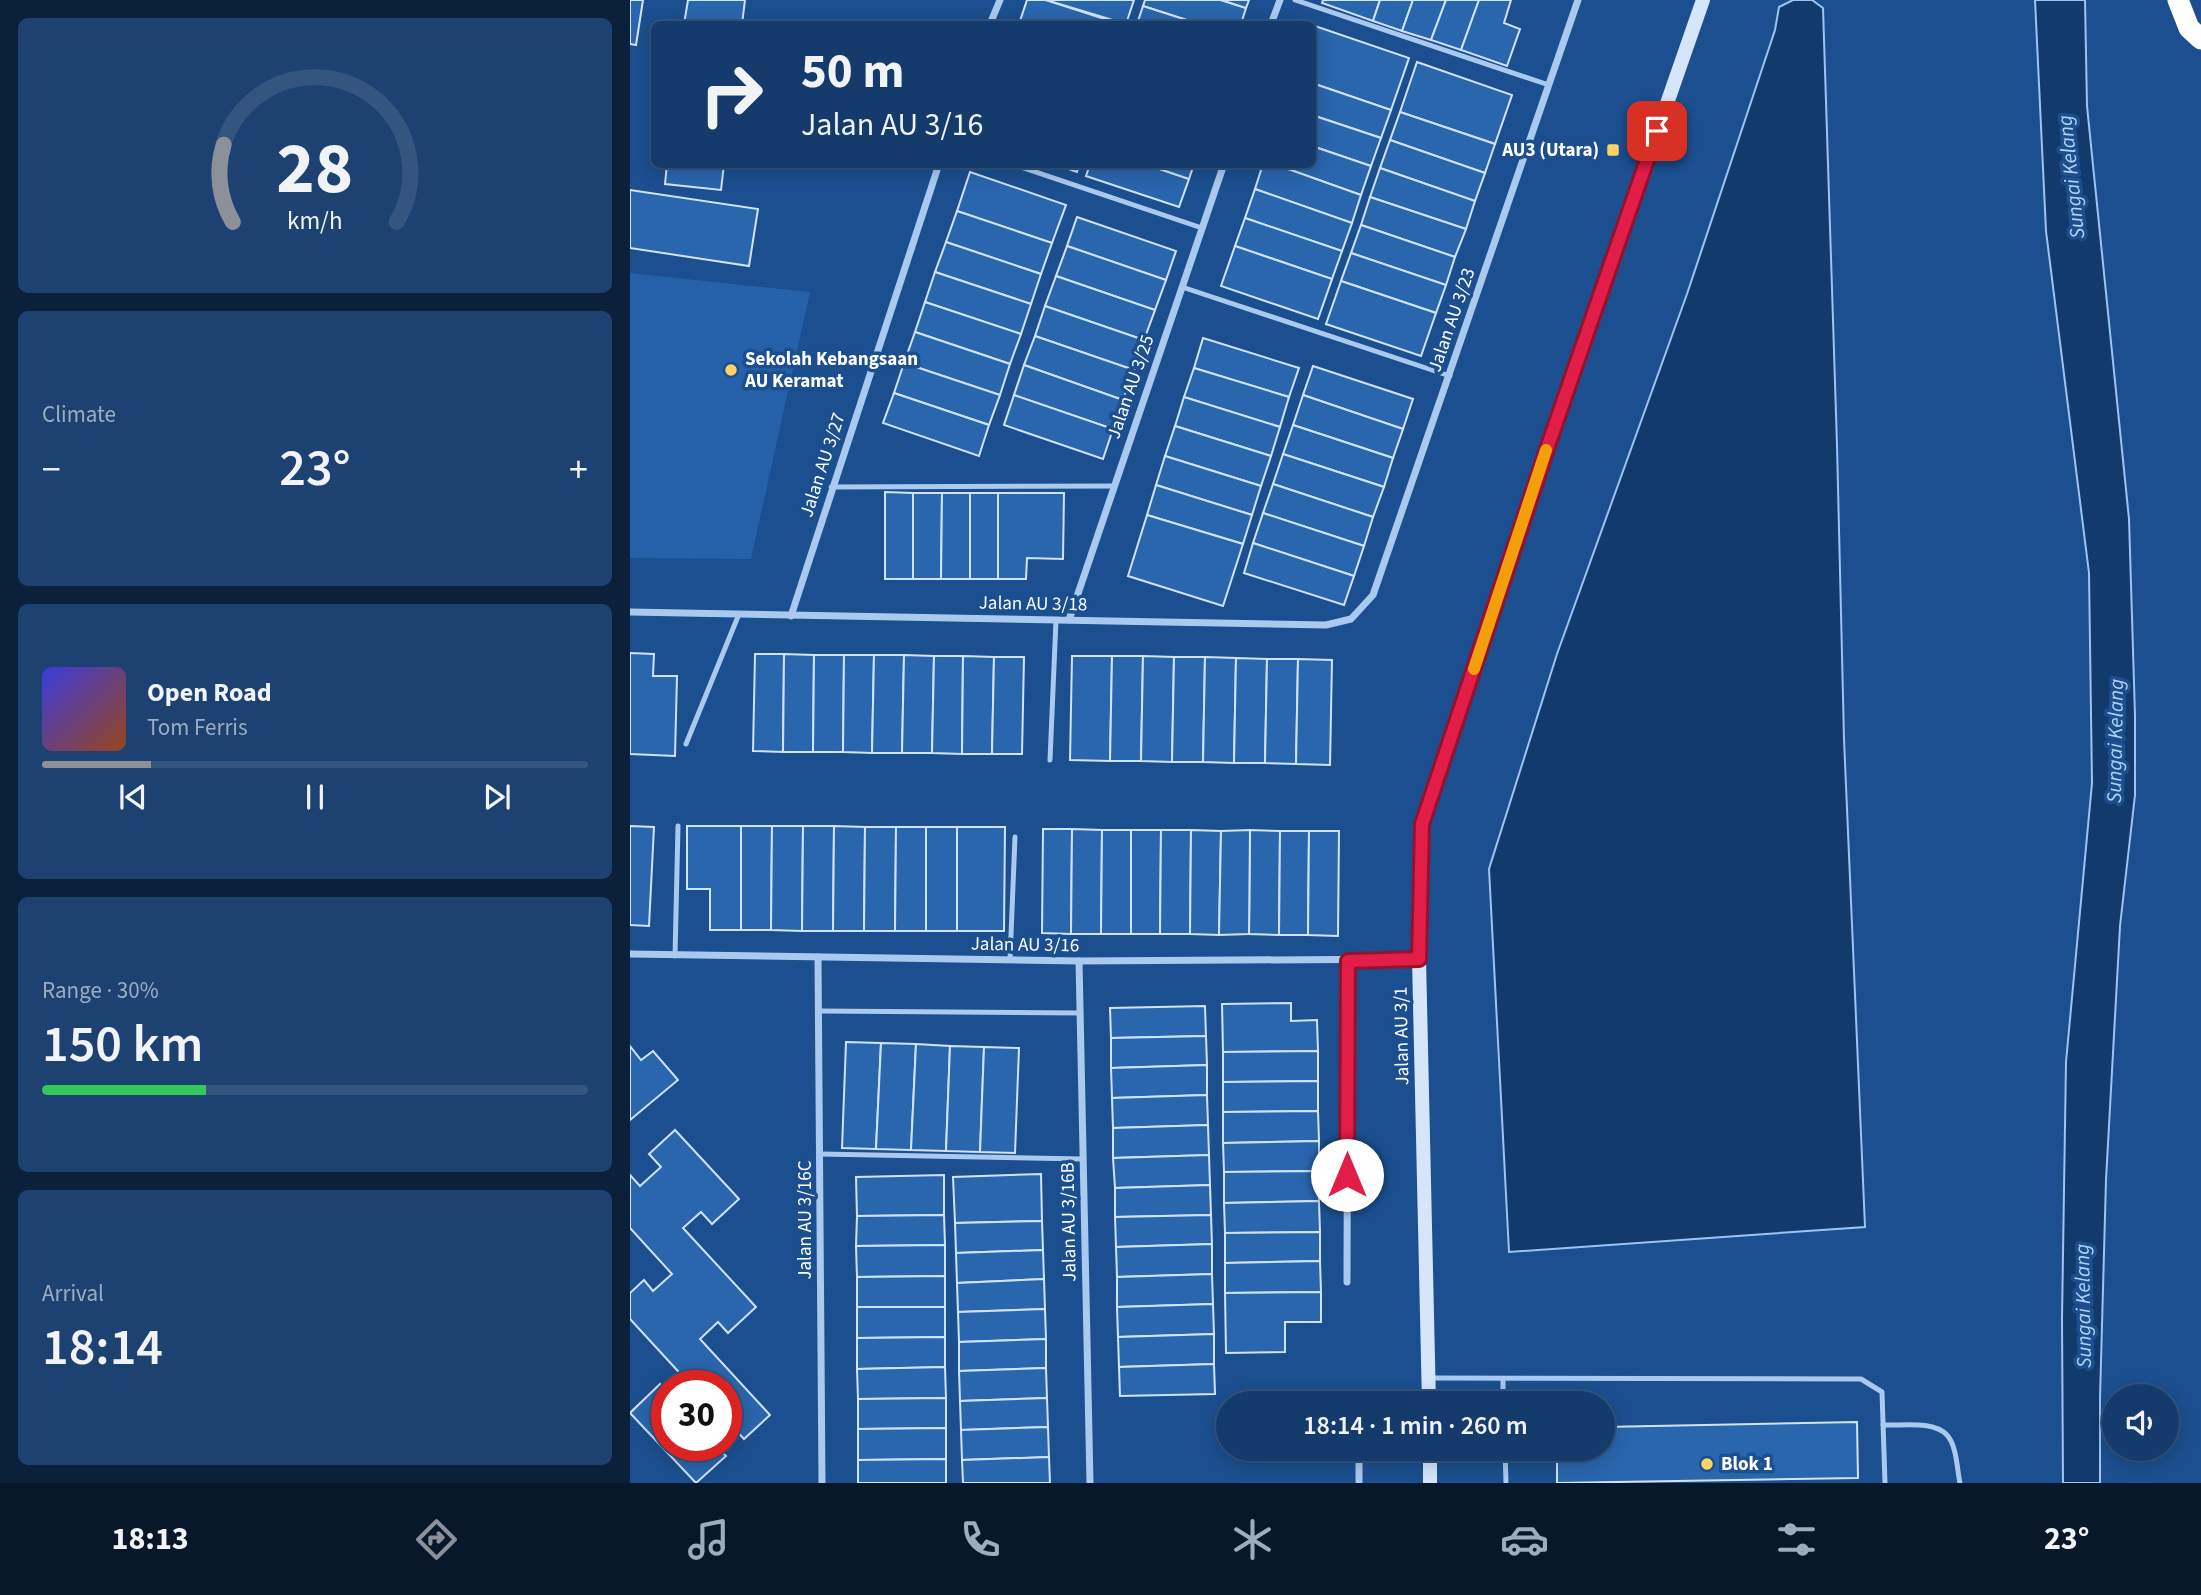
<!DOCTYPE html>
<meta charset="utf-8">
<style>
:root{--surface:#143b6b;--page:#1d4271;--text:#f1f3f6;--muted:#9dadc1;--line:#33557e;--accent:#8c9099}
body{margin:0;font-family:"Source Sans 3",sans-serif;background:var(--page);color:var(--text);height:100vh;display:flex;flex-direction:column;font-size:26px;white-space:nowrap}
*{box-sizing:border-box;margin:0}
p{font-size:23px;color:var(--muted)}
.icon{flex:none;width:38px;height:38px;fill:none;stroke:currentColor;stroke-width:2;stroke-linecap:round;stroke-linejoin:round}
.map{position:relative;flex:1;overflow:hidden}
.side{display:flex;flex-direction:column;gap:18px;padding:18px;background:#0b203b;width:630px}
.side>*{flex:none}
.hud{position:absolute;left:21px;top:21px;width:665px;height:147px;border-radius:10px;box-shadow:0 4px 18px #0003,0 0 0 2px var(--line);background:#143b6b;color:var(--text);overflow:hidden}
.fabs{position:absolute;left:1472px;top:1384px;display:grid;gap:14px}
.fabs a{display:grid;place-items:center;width:77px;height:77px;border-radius:50%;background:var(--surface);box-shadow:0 4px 18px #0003,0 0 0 2px var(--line);font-size:35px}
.speed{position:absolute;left:21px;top:1370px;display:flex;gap:14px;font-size:35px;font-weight:700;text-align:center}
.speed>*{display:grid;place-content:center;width:91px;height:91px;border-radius:50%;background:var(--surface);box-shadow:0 4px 18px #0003,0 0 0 2px var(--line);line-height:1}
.speed .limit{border:10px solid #d22;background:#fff;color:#111}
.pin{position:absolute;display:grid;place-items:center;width:60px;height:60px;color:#fff;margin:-30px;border-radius:14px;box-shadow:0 4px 10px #0006}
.me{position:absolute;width:77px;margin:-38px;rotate:0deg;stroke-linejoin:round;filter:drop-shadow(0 0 5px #0008)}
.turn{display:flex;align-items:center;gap:24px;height:147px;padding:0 35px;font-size:32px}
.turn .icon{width:91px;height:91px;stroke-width:2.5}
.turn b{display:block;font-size:49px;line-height:60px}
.big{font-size:52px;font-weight:600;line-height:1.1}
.side .card{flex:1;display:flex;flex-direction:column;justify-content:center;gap:10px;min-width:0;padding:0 24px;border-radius:10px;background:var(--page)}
.side .dial{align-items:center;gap:0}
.dial svg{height:182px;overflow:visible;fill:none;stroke:var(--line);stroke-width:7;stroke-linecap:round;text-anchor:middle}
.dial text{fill:var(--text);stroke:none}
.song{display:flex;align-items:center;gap:21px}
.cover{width:84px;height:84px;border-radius:10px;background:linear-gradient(135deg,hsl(240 70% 55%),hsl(20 70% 35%))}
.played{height:7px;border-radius:4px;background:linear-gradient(90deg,var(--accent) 20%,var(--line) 20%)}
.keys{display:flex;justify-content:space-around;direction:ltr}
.heat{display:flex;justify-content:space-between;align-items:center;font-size:38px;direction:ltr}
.charge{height:10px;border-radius:5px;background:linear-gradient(90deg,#34c759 30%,var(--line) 0)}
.trip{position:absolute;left:586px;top:1391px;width:399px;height:70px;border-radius:35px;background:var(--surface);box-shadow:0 4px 18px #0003,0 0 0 2px var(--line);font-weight:600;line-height:70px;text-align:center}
.tabs{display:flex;height:112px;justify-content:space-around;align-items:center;background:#08182b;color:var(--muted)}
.tabs .icon{width:49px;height:49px}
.tabs .on{color:var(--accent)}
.tabs b{font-size:32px;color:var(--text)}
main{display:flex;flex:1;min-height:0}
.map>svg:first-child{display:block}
</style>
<main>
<section class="side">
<div class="card dial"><svg viewBox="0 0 100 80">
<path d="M14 69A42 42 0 1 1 86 69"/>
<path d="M14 69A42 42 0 0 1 10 35" stroke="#8c9099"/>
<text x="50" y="56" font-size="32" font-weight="700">28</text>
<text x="50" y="72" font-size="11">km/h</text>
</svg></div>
<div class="card"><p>Climate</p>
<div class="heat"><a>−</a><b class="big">23°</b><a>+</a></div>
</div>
<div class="card">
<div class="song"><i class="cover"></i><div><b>Open Road</b><p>Tom Ferris</p></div></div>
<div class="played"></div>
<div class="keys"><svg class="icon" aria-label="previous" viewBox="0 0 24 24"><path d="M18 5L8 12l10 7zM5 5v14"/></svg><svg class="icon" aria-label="pause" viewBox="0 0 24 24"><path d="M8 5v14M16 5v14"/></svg><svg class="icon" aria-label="next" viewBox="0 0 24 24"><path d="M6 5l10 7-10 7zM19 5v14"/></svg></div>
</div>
<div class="card"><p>Range · 30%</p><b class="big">150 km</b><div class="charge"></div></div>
<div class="card"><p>Arrival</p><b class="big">18:14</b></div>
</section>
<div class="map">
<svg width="1571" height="1483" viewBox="0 0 1571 1483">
<rect width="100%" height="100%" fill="#1b4f8f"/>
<polygon fill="#2461a8" points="0,273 180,292 121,559 0,558"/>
<g fill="#123a6d" stroke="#9cc4f0" stroke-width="2">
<polygon points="1163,0 1182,0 1193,8 1207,445 1214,739 1235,1227 879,1252 859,869 927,654 1057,294 1145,30 1149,7"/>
<polygon points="1405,0 1455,0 1457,106 1499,519 1505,716 1505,795 1490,926 1476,1180 1470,1398 1470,1483 1433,1483 1432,1319 1436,1062 1462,783 1459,573 1416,231"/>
</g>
<g fill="#2a66ad" stroke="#cfe3fa" stroke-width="2">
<polygon points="0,0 13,0 6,45 0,44"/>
<polygon points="58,0 115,0 112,24 54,24"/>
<polygon points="397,0 416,0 490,24 389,24"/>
<polygon points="416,0 504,0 496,24"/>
<polygon points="515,0 591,0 616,8 611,24 569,24 513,6"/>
<polygon points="591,0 619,0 616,8"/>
<polygon points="693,0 750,0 743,21 692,3"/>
<polygon points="750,0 783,0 772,31 743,21"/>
<polygon points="783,0 816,0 801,40 772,31"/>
<polygon points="816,0 849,0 831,50 801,40"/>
<polygon points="849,0 881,0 874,23 890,29 877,66 831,50"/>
<polygon points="513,6 569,24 507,24"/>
<polygon points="682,25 779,58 761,110 682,83"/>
<polygon points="787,62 882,95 865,144 770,112"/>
<polygon points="682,83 761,110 751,138 682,115"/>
<polygon points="770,112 865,144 855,173 760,140"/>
<polygon points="682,115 751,138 741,166 682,146"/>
<polygon points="760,140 855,173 845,201 750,168"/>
<polygon points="682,146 741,166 731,195 644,164 682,164"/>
<polygon points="37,164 94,164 91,190 35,184"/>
<polygon points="424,164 449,164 447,172"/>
<polygon points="460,164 515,164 559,179 549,207 456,176"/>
<polygon points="515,164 564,164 559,179"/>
<polygon points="633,164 644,164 731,195 722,223 625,189"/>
<polygon points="750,168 845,201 836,229 740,197"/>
<polygon points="340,172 436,205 422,243 327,211"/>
<polygon points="625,189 722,223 712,251 615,218"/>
<polygon points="0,190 128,209 119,266 0,248"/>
<polygon points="740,197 836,229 825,257 731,225"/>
<polygon points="327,211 422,243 411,274 316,242"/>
<polygon points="447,217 546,251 536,280 437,246"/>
<polygon points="615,218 712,251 702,279 605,246"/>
<polygon points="731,225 825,257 816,285 721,253"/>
<polygon points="316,242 411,274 401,304 305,272"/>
<polygon points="437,246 536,280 525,310 426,276"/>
<polygon points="605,246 702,279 688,319 591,286"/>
<polygon points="721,253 816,285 806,313 711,281"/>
<polygon points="305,272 401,304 391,334 295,302"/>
<polygon points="426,276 525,310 514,340 415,306"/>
<polygon points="711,281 806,313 791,356 696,324"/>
<polygon points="295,302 391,334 380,364 285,332"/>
<polygon points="415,306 514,340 504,370 405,336"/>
<polygon points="285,332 380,364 370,395 274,363"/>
<polygon points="405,336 504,370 493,400 394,365"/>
<polygon points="573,338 669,368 659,397 564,368"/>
<polygon points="274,363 370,395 359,425 264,393"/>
<polygon points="394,365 493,400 483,429 384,395"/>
<polygon points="683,366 783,399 773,429 673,395"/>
<polygon points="564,368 659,397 650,427 554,397"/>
<polygon points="264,393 359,425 349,456 253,423"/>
<polygon points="384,395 483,429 473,459 374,425"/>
<polygon points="673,395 773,429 763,458 663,425"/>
<polygon points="554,397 650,427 641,456 545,426"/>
<polygon points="663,425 763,458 754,487 653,454"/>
<polygon points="545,426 641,456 631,486 535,456"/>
<polygon points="653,454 754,487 743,517 643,484"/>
<polygon points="535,456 631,486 622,515 526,485"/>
<polygon points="643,484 743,517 734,546 633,513"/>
<polygon points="526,485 622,515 613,544 517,515"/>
<polygon points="255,492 283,493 283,579 255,579"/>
<polygon points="283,493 312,493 311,579 283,579"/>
<polygon points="312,493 340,493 340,579 311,579"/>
<rect x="340" y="493" width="28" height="86"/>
<polygon points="368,493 434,493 433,559 397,558 396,579 368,579"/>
<polygon points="633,513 734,546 724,576 623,543"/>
<polygon points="517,515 613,544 593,606 498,576"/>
<polygon points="623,543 724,576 714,605 614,573"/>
<polygon points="0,653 24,654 23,676 47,676 45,756 0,754"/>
<polygon points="125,654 154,654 153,752 123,751"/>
<polygon points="154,654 184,655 183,752 153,752"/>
<polygon points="184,655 214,655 213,752 183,752"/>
<polygon points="214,655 244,655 242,753 213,752"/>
<polygon points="244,655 274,655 272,753 242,753"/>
<polygon points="274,655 304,656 302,753 272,753"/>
<polygon points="304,656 333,656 332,754 302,753"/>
<polygon points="333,656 364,657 362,754 332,754"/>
<polygon points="442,656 482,656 480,761 440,760"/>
<polygon points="482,656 513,656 511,761 480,761"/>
<polygon points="513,656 544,657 542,762 511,761"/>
<polygon points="364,657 394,657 392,754 362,754"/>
<polygon points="544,657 575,657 573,762 542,762"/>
<polygon points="575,657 606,658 604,763 573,762"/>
<polygon points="606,658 637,659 635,763 604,763"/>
<polygon points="637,659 668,659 666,764 635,763"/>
<polygon points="668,659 702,660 700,765 666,764"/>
<polygon points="0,826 24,827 19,926 0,925"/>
<polygon points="57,826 111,826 111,930 80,930 80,889 57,889"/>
<polygon points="111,826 142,826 141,930 111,930"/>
<polygon points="142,826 173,826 172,931 141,930"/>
<polygon points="173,826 204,826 203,931 172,931"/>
<polygon points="204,826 235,827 234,931 203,931"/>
<polygon points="235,827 266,827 265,931 234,931"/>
<polygon points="266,827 296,827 296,931 265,931"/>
<rect x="296" y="827" width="31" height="104"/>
<polygon points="327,827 375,827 374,931 327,931"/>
<polygon points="413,829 442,829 441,934 412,933"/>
<polygon points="442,829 472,830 471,934 441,934"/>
<polygon points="472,830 501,830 501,934 471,934"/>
<polygon points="501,830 531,830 530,934 501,934"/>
<polygon points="531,830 561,830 560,934 530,934"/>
<polygon points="561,830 591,831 589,935 560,934"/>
<polygon points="620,830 650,831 649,935 619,934"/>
<polygon points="620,830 619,934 589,935 591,831"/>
<polygon points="650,831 679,831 678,935 649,935"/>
<polygon points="679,831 709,831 708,936 678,935"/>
<polygon points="661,1003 661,1021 687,1020 688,1051 593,1052 592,1004"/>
<polygon points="575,1006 576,1036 481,1038 480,1008"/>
<polygon points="576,1036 577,1065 481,1068 481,1038"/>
<polygon points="216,1042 251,1043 246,1149 212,1148"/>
<polygon points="251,1043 286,1044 281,1150 246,1149"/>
<polygon points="286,1044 320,1046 316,1151 281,1150"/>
<polygon points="0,1046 11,1060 23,1051 48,1080 0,1120"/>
<polygon points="320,1046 354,1047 350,1152 316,1151"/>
<polygon points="354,1047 389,1048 385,1153 350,1152"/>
<polygon points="688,1051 688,1081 593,1082 593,1052"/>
<polygon points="577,1065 577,1095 482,1098 481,1068"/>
<polygon points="688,1081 688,1111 593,1112 593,1082"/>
<polygon points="577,1095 578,1125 483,1128 482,1098"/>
<polygon points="688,1111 689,1141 593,1143 593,1112"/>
<polygon points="578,1125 579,1155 483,1158 483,1128"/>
<polygon points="45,1130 109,1199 82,1224 71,1212 53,1228 126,1307 98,1333 88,1322 70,1339 140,1415 114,1439 104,1428 96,1434 96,1386 51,1386 57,1381 0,1319 0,1293 14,1280 23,1291 42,1274 0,1228 0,1175 10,1186 31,1167 19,1154"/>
<polygon points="689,1141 689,1171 594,1172 593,1143"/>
<polygon points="579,1155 580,1185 485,1188 483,1158"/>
<polygon points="689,1171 689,1201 594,1203 594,1172"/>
<polygon points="411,1174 412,1221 325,1223 323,1177"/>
<polygon points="314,1175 314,1215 227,1216 226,1177"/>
<polygon points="580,1185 581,1215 485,1217 485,1188"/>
<polygon points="689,1201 690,1232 595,1233 594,1203"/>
<polygon points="314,1215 315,1245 226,1246 227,1216"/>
<polygon points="581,1215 582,1244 486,1247 485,1217"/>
<polygon points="412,1221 413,1250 326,1253 325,1223"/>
<polygon points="690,1232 690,1261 595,1263 595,1233"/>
<polygon points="582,1244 582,1274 487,1277 486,1247"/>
<polygon points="315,1245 315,1276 227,1277 226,1246"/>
<polygon points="413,1250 414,1279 327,1283 326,1253"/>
<polygon points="690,1261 691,1292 595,1293 595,1263"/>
<polygon points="582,1274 583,1304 487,1307 487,1277"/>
<polygon points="315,1276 315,1307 227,1307 227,1277"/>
<polygon points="414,1279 415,1309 328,1312 327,1283"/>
<polygon points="691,1292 691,1322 655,1322 655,1352 596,1353 595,1293"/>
<polygon points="583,1304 584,1334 488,1337 487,1307"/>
<polygon points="227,1307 315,1307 315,1337 227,1338"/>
<polygon points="415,1309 416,1339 329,1342 328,1312"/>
<polygon points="584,1334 584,1364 489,1367 488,1337"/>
<polygon points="315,1337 315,1367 227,1369 227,1338"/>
<polygon points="416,1339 416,1368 329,1371 329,1342"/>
<polygon points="584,1364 585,1394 490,1396 489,1367"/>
<polygon points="315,1367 316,1398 228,1399 227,1369"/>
<polygon points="416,1368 417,1398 330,1401 329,1371"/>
<polygon points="30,1384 37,1392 37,1446 86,1446 96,1456 66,1483 0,1413"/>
<polygon points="316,1398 316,1428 228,1429 228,1399"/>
<polygon points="417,1398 418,1427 331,1430 330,1401"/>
<polygon points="1227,1422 1228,1478 927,1483 927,1449 973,1449 973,1427"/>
<polygon points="418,1427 419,1457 332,1460 331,1430"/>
<polygon points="316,1428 316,1459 228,1460 228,1429"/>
<polygon points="419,1457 420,1483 333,1483 332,1460"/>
<polygon points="316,1459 316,1483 228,1483 228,1460"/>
</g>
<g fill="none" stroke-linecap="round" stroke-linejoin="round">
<g stroke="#a9c9ee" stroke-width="5">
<polyline points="665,0 919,85"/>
<polyline points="382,164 572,228"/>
<polyline points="552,287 820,376"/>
<polyline points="201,487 485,486"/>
<polyline points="56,744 109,614"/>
<polyline points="420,760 426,620"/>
<polyline points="45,956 48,826"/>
<polyline points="380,960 385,837"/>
<polyline points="190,1011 450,1013"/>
<polyline points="190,1154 453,1159"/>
<polyline points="799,1378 1231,1379 1252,1392 1255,1483"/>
<polyline points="873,1379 873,1404"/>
<path d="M1253,1425C1272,1426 1303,1420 1317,1435C1327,1446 1327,1470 1330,1483"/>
<polyline points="875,1449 876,1483"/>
</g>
<g stroke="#a9c9ee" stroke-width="7">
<polyline points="360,24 370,0"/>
<polyline points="641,24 650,0"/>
<polyline points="0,612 696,625 721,619 743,595 948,0"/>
<polyline points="161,616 309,164"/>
<polyline points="439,620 594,164"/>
<polyline points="0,954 449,961 789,959"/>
<polyline points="188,957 192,1483"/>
<polyline points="449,961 460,1483"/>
<polyline points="717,1282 718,961"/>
<polyline points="729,1483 729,1449"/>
</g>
<g stroke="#d6e6fa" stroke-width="14">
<polyline points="799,1404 789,959 792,824 922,434 1073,0"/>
<polyline points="800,1449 800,1483"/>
</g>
<polyline stroke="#fff" stroke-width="21" points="1548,0 1559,28 1571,39"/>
</g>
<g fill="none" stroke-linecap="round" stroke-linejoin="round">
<g stroke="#92132f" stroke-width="18">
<polyline id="route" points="717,1175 718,961 789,959 792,824 922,434 1027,131"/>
</g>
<use href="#route" stroke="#e11d48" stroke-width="12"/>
<polyline stroke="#f59e0b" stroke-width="12" points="844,669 916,450"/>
</g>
<g fill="#ffd166" stroke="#1b4f8f" stroke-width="2.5">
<rect x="976" y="143" width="14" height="14" rx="3.5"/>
<circle cx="101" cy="370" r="7"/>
<circle cx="1077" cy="1464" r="7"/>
</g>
<g text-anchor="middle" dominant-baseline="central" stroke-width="7" stroke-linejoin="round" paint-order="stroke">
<g font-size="19" font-weight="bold" fill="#fff" stroke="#1b4f8f" text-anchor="start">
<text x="969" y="150" text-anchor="end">AU3 (Utara)</text>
<text x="115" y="359">Sekolah Kebangsaan<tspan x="115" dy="22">AU Keramat</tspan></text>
<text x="1091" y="1464">Blok 1</text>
</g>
<g font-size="19" fill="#fff" stroke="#1b4f8f">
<text transform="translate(822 320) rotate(-71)">Jalan AU 3/23</text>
<text transform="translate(501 387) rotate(-71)">Jalan AU 3/25</text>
<text transform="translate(193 465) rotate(-72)">Jalan AU 3/27</text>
<text transform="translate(403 604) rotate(1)">Jalan AU 3/18</text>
<text transform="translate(395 945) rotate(1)">Jalan AU 3/16</text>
<text transform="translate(772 1036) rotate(-91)">Jalan AU 3/1</text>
<text transform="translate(175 1220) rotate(-90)">Jalan AU 3/16C</text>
<text transform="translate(439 1222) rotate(-91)">Jalan AU 3/16B</text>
</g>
<g font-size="21" font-style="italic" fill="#b5d3f5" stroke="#1b4f8f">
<text transform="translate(1441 177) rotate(-96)">Sungai Kelang</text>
<text transform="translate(1485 741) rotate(-89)">Sungai Kelang</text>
<text transform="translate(1453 1306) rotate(-91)">Sungai Kelang</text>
</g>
</g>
</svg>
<div class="fabs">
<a><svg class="icon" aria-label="sound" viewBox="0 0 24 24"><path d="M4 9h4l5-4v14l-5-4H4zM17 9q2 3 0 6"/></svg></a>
</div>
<div class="speed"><div class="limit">30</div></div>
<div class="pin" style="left:1027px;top:131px;background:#d93025"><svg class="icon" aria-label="arrive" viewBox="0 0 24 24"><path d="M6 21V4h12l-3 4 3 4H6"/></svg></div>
<svg class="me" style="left:717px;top:1175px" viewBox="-20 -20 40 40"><circle r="19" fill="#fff"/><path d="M0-13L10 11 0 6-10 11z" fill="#e11d48"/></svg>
<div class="trip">18:14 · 1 min · 260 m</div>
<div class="hud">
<div class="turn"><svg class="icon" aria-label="right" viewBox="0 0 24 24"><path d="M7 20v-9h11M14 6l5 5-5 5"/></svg><div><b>50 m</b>Jalan AU 3/16</div></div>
</div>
</div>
</main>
<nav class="tabs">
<b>18:13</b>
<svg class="icon on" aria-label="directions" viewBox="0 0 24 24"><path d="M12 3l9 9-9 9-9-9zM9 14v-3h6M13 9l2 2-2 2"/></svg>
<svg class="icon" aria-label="music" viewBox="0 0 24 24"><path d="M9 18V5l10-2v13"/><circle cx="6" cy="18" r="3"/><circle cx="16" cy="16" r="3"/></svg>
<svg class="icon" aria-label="phone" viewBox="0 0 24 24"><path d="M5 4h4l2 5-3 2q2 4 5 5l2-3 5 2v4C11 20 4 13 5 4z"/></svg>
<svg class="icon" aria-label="climate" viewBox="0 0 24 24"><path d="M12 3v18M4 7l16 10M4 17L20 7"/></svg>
<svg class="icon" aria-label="car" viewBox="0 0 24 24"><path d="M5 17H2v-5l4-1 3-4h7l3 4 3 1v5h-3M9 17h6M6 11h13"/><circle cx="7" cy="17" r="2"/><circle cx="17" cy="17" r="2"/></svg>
<svg class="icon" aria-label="filters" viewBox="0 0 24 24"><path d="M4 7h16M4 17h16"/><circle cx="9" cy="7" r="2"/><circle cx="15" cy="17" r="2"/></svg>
<b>23°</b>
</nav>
